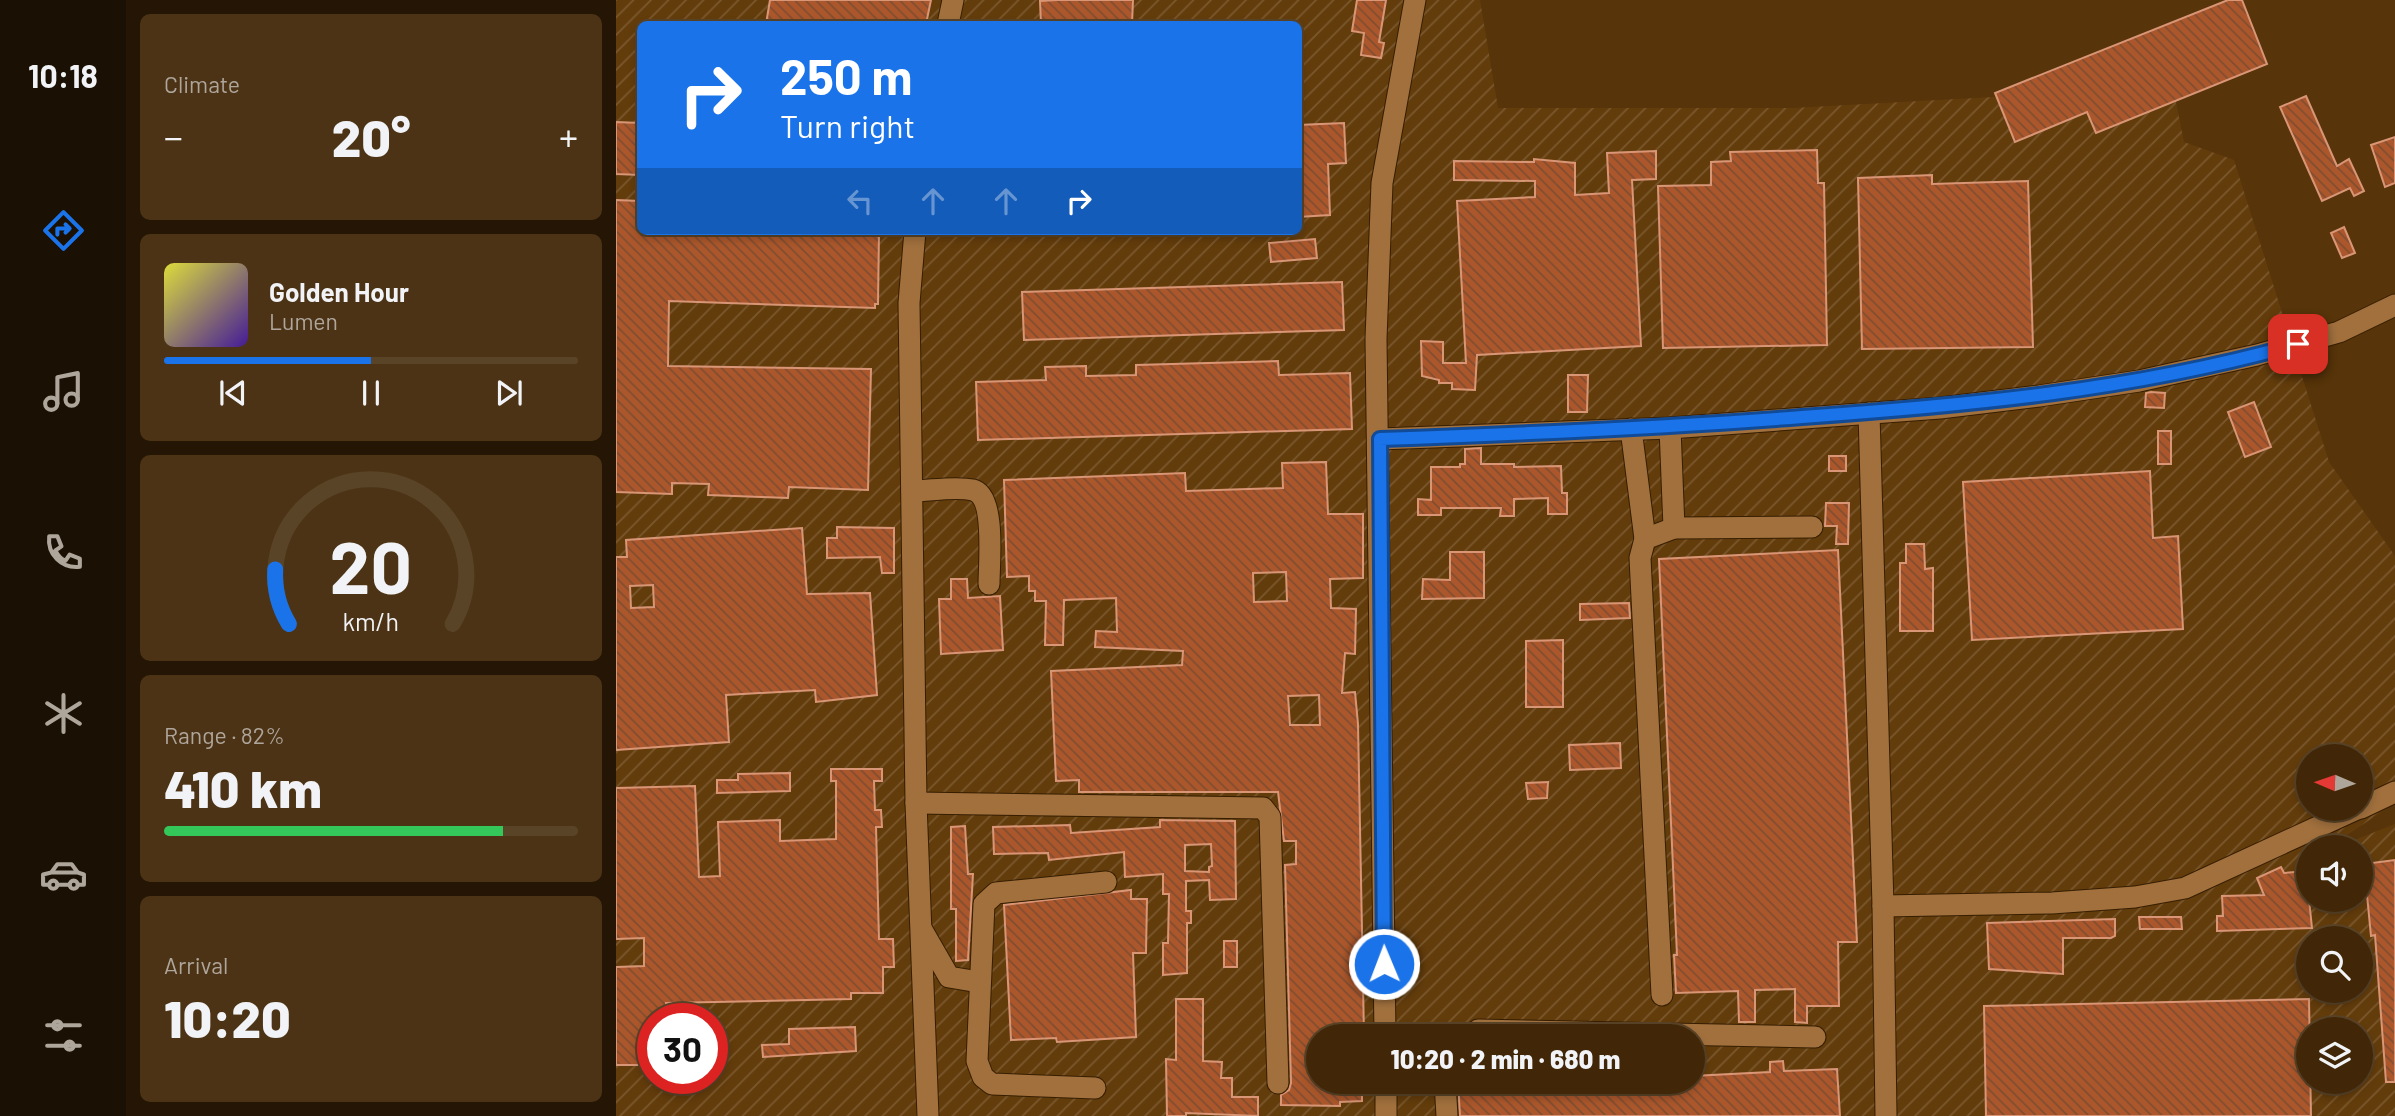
<!DOCTYPE html>
<meta charset="utf-8">
<style>
:root{--surface:#412707;--page:#4c3315;--text:#f1f3f6;--muted:#aea59b;--line:#5a4428;--accent:#1a73e8}
body{margin:0;font-family:Barlow,sans-serif;background:var(--page);color:var(--text);height:100vh;display:flex;flex-direction:column;font-size:26px;white-space:nowrap}
*{box-sizing:border-box;margin:0}
p{font-size:23px;color:var(--muted)}
.icon{flex:none;width:38px;height:38px;fill:none;stroke:currentColor;stroke-width:2;stroke-linecap:round;stroke-linejoin:round}
.map{position:relative;flex:1;overflow:hidden}
.panel{display:flex;flex-direction:column;gap:14px;padding:14px;background:#241504;width:490px}
.panel>*{flex:none}
.banner{position:absolute;left:21px;top:21px;width:665px;height:214px;border-radius:10px;box-shadow:0 4px 10px #0003,0 0 0 2px var(--line);background:#1a73e8;color:#fff;overflow:hidden}
.needle{width:46px;rotate:272deg}
.buttons{position:absolute;left:1680px;top:744px;display:grid;gap:14px}
.buttons a{display:grid;place-items:center;width:77px;height:77px;border-radius:50%;background:var(--surface);box-shadow:0 4px 10px #0003,0 0 0 2px var(--line);font-size:35px}
.speed{position:absolute;left:21px;top:1003px;display:flex;gap:14px;font-size:35px;font-weight:700;text-align:center}
.speed>*{display:grid;place-content:center;width:91px;height:91px;border-radius:50%;background:var(--surface);box-shadow:0 4px 10px #0003,0 0 0 2px var(--line);line-height:1}
.speed .limit{border:10px solid #d22;background:#fff;color:#111}
.pin{position:absolute;display:grid;place-items:center;width:60px;height:60px;color:#fff;margin:-30px;border-radius:14px;box-shadow:0 4px 10px #0006}
.me{position:absolute;width:77px;margin:-38px;rotate:359deg;stroke-linejoin:round;filter:drop-shadow(0 0 5px #0008)}
.turn{display:flex;align-items:center;gap:24px;height:147px;padding:0 28px;font-size:32px}
.turn .icon{width:91px;height:91px;stroke-width:2.5}
.turn b{display:block;font-size:49px;line-height:60px}
.lanes{display:flex;align-items:center;height:66px;padding:0 28px;background:#0003;justify-content:center;gap:35px;direction:ltr}
.lanes .off{opacity:.35}
.big{font-size:52px;font-weight:800;line-height:1.1}
.panel .card{flex:1;display:flex;flex-direction:column;justify-content:center;gap:10px;min-width:0;padding:0 24px;border-radius:10px;background:var(--page)}
.panel .dial{align-items:center;gap:0}
.dial svg{height:182px;overflow:visible;fill:none;stroke:var(--line);stroke-width:7;stroke-linecap:round;text-anchor:middle}
.dial text{fill:var(--text);stroke:none}
.song{display:flex;align-items:center;gap:21px}
.cover{width:84px;height:84px;border-radius:10px;background:linear-gradient(135deg,hsl(60 70% 55%),hsl(260 70% 35%))}
.played{height:7px;border-radius:4px;background:linear-gradient(90deg,var(--accent) 50%,var(--line) 50%)}
.keys{display:flex;justify-content:space-around;direction:ltr}
.heat{display:flex;justify-content:space-between;align-items:center;font-size:38px;direction:ltr}
.charge{height:10px;border-radius:5px;background:linear-gradient(90deg,#34c759 82%,var(--line) 0)}
.trip{position:absolute;left:690px;top:1024px;width:399px;height:70px;border-radius:35px;background:var(--surface);box-shadow:0 4px 10px #0003,0 0 0 2px var(--line);font-weight:800;line-height:70px;text-align:center}
main{display:flex;flex:1;min-height:0}
.dock{display:flex;flex-direction:column;width:126px;justify-content:space-around;align-items:center;background:#1a1003;color:var(--muted)}
.dock .icon{width:49px;height:49px}
.dock .on{color:var(--accent)}
.dock b{font-size:32px;color:var(--text)}
.map>svg:first-child{display:block}
</style>
<main>
<nav class="dock">
<b>10:18</b>
<svg class="icon on" aria-label="directions" viewBox="0 0 24 24"><path d="M12 3l9 9-9 9-9-9zM9 14v-3h6M13 9l2 2-2 2"/></svg>
<svg class="icon" aria-label="music" viewBox="0 0 24 24"><path d="M9 18V5l10-2v13"/><circle cx="6" cy="18" r="3"/><circle cx="16" cy="16" r="3"/></svg>
<svg class="icon" aria-label="phone" viewBox="0 0 24 24"><path d="M5 4h4l2 5-3 2q2 4 5 5l2-3 5 2v4C11 20 4 13 5 4z"/></svg>
<svg class="icon" aria-label="climate" viewBox="0 0 24 24"><path d="M12 3v18M4 7l16 10M4 17L20 7"/></svg>
<svg class="icon" aria-label="car" viewBox="0 0 24 24"><path d="M5 17H2v-5l4-1 3-4h7l3 4 3 1v5h-3M9 17h6M6 11h13"/><circle cx="7" cy="17" r="2"/><circle cx="17" cy="17" r="2"/></svg>
<svg class="icon" aria-label="filters" viewBox="0 0 24 24"><path d="M4 7h16M4 17h16"/><circle cx="9" cy="7" r="2"/><circle cx="15" cy="17" r="2"/></svg>
</nav>
<section class="panel">
<div class="card"><p>Climate</p>
<div class="heat"><a>−</a><b class="big">20°</b><a>+</a></div>
</div>
<div class="card">
<div class="song"><i class="cover"></i><div><b>Golden Hour</b><p>Lumen</p></div></div>
<div class="played"></div>
<div class="keys"><svg class="icon" aria-label="previous" viewBox="0 0 24 24"><path d="M18 5L8 12l10 7zM5 5v14"/></svg><svg class="icon" aria-label="pause" viewBox="0 0 24 24"><path d="M8 5v14M16 5v14"/></svg><svg class="icon" aria-label="next" viewBox="0 0 24 24"><path d="M6 5l10 7-10 7zM19 5v14"/></svg></div>
</div>
<div class="card dial"><svg viewBox="0 0 100 80">
<path d="M14 69A42 42 0 1 1 86 69"/>
<path d="M14 69A42 42 0 0 1 8 45" stroke="#1a73e8"/>
<text x="50" y="56" font-size="32" font-weight="700">20</text>
<text x="50" y="72" font-size="11">km/h</text>
</svg></div>
<div class="card"><p>Range · 82%</p><b class="big">410 km</b><div class="charge"></div></div>
<div class="card"><p>Arrival</p><b class="big">10:20</b></div>
</section>
<div class="map">
<svg width="1779" height="1116" viewBox="0 0 1779 1116">
<defs>
<pattern id="industrial-furrows" width="10" height="10" patternUnits="userSpaceOnUse" patternTransform="scale(1.75)"><rect width="10" height="10" fill="#633c0b"/><path d="M-1 1l2-2M0 10L10 0M9 11l2-2" fill="none" stroke="#7a572d"/></pattern>
<pattern id="building-back-hatch" width="6" height="6" patternUnits="userSpaceOnUse" patternTransform="scale(1.75)"><rect width="6" height="6" fill="#ac572b"/><path d="M-1 5l2 2M0 0l6 6M5-1l2 2" fill="none" stroke="#7f4d31"/></pattern>
</defs>
<rect width="100%" height="100%" fill="#573409"/>
<path fill="url(#industrial-furrows)" fill-rule="evenodd" d="M0,0H864L882,108H1177L1557,87L1568,142L1618,160L1713,462L1779,556V803L1713,847H1692V900H1745V847H1721L1779,824V1116H0ZM24,24H682V231H24ZM1692,756H1745V808H1692ZM1692,938H1745V990H1692ZM37,1018H96V1078H37ZM1692,1029H1745V1082H1692ZM702,1036H1076V1082H702Z"/>
<g fill="url(#building-back-hatch)" stroke="#d99677" stroke-width="2" fill-rule="evenodd">
<polygon points="154,0 315,0 310,24 150,24"/>
<polygon points="441,0 517,0 516,24 425,24 424,1"/>
<polygon points="741,0 770,0 763,42 768,43 765,58 745,55 748,33 736,31"/>
<polygon points="1612,0 1626,0 1651,64 1480,133 1471,112 1399,142 1379,93"/>
<polygon points="1690,96 1721,166 1733,159 1748,191 1738,196 1734,188 1706,201 1664,107"/>
<polygon points="0,122 24,123 24,175 0,174"/>
<polygon points="728,123 730,163 712,164 714,215 682,217 682,125"/>
<polygon points="1779,137 1779,183 1769,187 1755,145"/>
<polygon points="1201,150 1202,183 1208,183 1211,345 1047,348 1042,186 1095,185 1095,162 1115,161 1114,152"/>
<polygon points="1040,151 1040,179 1016,180 1025,346 861,355 859,390 836,389 836,383 823,383 823,380 806,376 805,341 827,342 827,363 850,363 841,201 919,197 919,181 838,180 838,161 918,162 918,159 959,163 959,195 993,193 991,153"/>
<polygon points="1316,175 1316,184 1412,181 1417,347 1246,349 1242,178"/>
<polygon points="0,200 24,201 24,231 263,231 262,304 259,304 259,308 53,301 52,366 255,369 252,490 173,487 172,498 145,497 92,495 93,484 56,483 56,494 0,492"/>
<polygon points="1728,227 1739,253 1726,258 1715,233"/>
<polygon points="699,239 701,258 655,262 653,243"/>
<polygon points="726,282 728,330 408,340 406,292"/>
<polygon points="662,361 663,375 734,373 736,429 362,440 360,382 430,380 429,367 470,366 470,376 520,375 520,365"/>
<polygon points="952,375 972,375 971,412 952,412"/>
<polygon points="1535,392 1549,393 1548,408 1529,407 1530,393"/>
<polygon points="1638,402 1655,447 1629,457 1612,412"/>
<rect x="1542" y="431" width="13" height="33"/>
<polygon points="865,448 865,464 898,464 898,467 945,466 946,493 951,493 951,514 932,514 932,498 898,499 898,516 884,516 885,508 825,508 825,515 802,515 802,499 815,500 815,467 844,467 844,464 849,464 849,449"/>
<rect x="1213" y="456" width="17" height="15"/>
<path d="M710,462L712,514H747V578L714,579L715,608L740,609L739,654L729,653L726,693L739,692L742,724L748,1036H702V1082H746V1101L724,1102V1106L665,1105V1095L673,1090L675,1083L669,865L680,864V841H668L662,792H463V780L440,781L435,671L566,665L567,651L479,647L480,631L501,632L500,598L448,600L447,645H429L430,601H419V591H413V576L391,577L388,480L569,473L570,491L667,488L666,463ZM670,572L671,601L638,602L637,573ZM703,695L704,725H674L672,696Z"/>
<polygon points="1534,471 1537,538 1562,536 1567,629 1356,640 1347,482"/>
<polygon points="1210,503 1233,503 1232,544 1220,544 1221,526 1209,526"/>
<polygon points="221,527 278,528 278,573 266,573 264,557 211,558 211,538 221,538"/>
<path d="M186,528L191,594L254,593L261,695L200,702L199,690L110,695L113,742L0,750V557H11L10,540ZM37,585L38,607L15,608L14,586Z"/>
<polygon points="1290,544 1308,544 1309,569 1317,568 1317,631 1284,631 1284,563 1290,563"/>
<polygon points="1222,550 1241,942 1222,942 1223,1006 1191,1006 1191,1023 1179,1022 1179,989 1139,990 1139,1022 1123,1022 1122,991 1060,993 1058,955 1061,955 1043,559"/>
<polygon points="834,552 868,552 868,598 806,599 807,579 834,580"/>
<polygon points="335,579 351,579 352,598 384,596 387,650 325,654 323,599 335,599"/>
<polygon points="1013,603 1014,618 964,620 964,604"/>
<polygon points="947,640 947,707 910,707 910,641"/>
<polygon points="1004,743 1005,768 954,770 953,745"/>
<polygon points="215,769 266,769 266,781 258,781 259,810 265,810 266,827 260,827 263,939 277,939 278,967 267,967 267,993 235,993 235,999 50,1003 51,1018 37,1018 36,1065 0,1065 0,967 28,966 28,938 0,939 0,788 79,786 83,877 104,876 102,822 164,820 164,841 220,839 220,781 215,781"/>
<polygon points="174,773 174,791 101,793 101,780 122,780 122,774"/>
<polygon points="932,782 931,798 912,799 910,783"/>
<path d="M544,820L619,821L620,899L594,900L593,880L570,881V911H575V923H571V973L547,975V943H552L553,894H547V874L509,877L508,852L433,860L432,853L378,854L377,827L454,825L455,833L544,827ZM595,844L596,866L593,867V872L569,871V845Z"/>
<polygon points="349,826 352,874 357,874 352,960 340,961 340,909 335,909 335,827"/>
<polygon points="1779,860 1779,1082 1770,1082 1759,935 1755,936 1748,864"/>
<polygon points="1665,867 1668,873 1690,871 1696,928 1601,931 1601,916 1607,916 1606,896 1648,895 1641,878"/>
<polygon points="515,890 515,899 531,899 530,953 517,953 520,1037 441,1042 440,1038 395,1040 388,905"/>
<polygon points="1523,917 1565,917 1566,929 1524,929"/>
<polygon points="1499,919 1499,936 1495,938 1447,938 1447,974 1373,969 1371,923"/>
<rect x="608" y="941" width="13" height="26"/>
<polygon points="560,999 587,999 587,1061 606,1062 605,1078 616,1078 616,1097 642,1097 642,1116 570,1113 570,1116 551,1116 550,1059 560,1060"/>
<polygon points="1693,999 1695,1116 1370,1116 1368,1006"/>
<polygon points="239,1027 240,1051 147,1057 146,1045 173,1044 173,1029"/>
<polygon points="1167,1061 1168,1071 1221,1069 1224,1116 844,1116 842,1082 860,1082 861,1086 952,1082 1076,1082 1076,1076 1154,1072 1154,1062"/>
</g>
<g fill="none" stroke-linecap="round" stroke-linejoin="round">
<g stroke="#361e02" stroke-width="23">
<g id="minor">
<polyline points="332,24 337,0"/>
<polyline points="299,231 293,303 300,803 312,1116"/>
<polyline points="1253,413 1267,906 1270,1116"/>
<polyline points="1015,429 1029,539"/>
<polyline points="764,439 1054,428 1324,408 1423,396 1523,381 1641,355 1723,332 1779,305"/>
<path d="M296,491C314,491 339,486 357,490C380,496 373,564 373,584"/>
<polyline points="1058,528 1196,527"/>
<polyline points="300,803 647,808 654,817 662,1083"/>
<polyline points="1745,808 1779,792"/>
<polyline points="1267,906 1436,903 1519,897 1569,888 1743,808"/>
<polyline points="306,930 333,977 363,982"/>
<polyline points="1046,995 1024,558 1029,539 1058,528 1054,428"/>
<polyline points="769,1036 760,339 766,183 799,0"/>
<polyline points="856,1036 862,1030 1199,1037"/>
<polyline points="770,1082 770,1116"/>
<polyline points="829,1082 831,1116"/>
<polyline points="479,1088 376,1084 367,1077 361,1061 368,904 380,893 490,882"/>
</g>
</g>
<use href="#minor" stroke="#a1703d" stroke-width="21"/>
</g>
<g fill="none" stroke-linecap="round" stroke-linejoin="round">
<g stroke="#114b97" stroke-width="18">
<path id="route" d="M768,964L764,439C905,434 1045,428 1186,417C1355,405 1518,390 1682,344"/>
</g>
<use href="#route" stroke="#1a73e8" stroke-width="12"/>
</g>
</svg>
<div class="buttons">
<a><svg class="needle" viewBox="-14 -14 28 28"><path d="M0-13l5 13h-10z" fill="#e53935"/><path d="M0 13l5-13h-10z" fill="#aea59b"/></svg></a>
<a><svg class="icon" aria-label="sound" viewBox="0 0 24 24"><path d="M4 9h4l5-4v14l-5-4H4zM17 9q2 3 0 6"/></svg></a>
<a><svg class="icon" aria-label="search" viewBox="0 0 24 24"><circle cx="10" cy="10" r="6"/><path d="M15 15l6 6"/></svg></a>
<a><svg class="icon" aria-label="layers" viewBox="0 0 24 24"><path d="M12 4l9 5-9 5-9-5zM3 14l9 5 9-5"/></svg></a>
</div>
<div class="speed"><div class="limit">30</div></div>
<div class="pin" style="left:1682px;top:344px;background:#d93025"><svg class="icon" aria-label="arrive" viewBox="0 0 24 24"><path d="M6 21V4h12l-3 4 3 4H6"/></svg></div>
<svg class="me" style="left:768px;top:964px" viewBox="-20 -20 40 40"><circle r="17" fill="#1a73e8" stroke="#fff" stroke-width="3"/><path d="M0-11L8 9 0 5-8 9z" fill="#fff"/></svg>
<div class="trip">10:20 · 2 min · 680 m</div>
<div class="banner">
<div class="turn"><svg class="icon" aria-label="right" viewBox="0 0 24 24"><path d="M7 20v-9h11M14 6l5 5-5 5"/></svg><div><b>250 m</b>Turn right</div></div>
<div class="lanes"><svg class="icon off" aria-label="left" viewBox="0 0 24 24"><path d="M17 20v-9H6M10 6l-5 5 5 5"/></svg><svg class="icon off" aria-label="ahead" viewBox="0 0 24 24"><path d="M12 20V5M6 11l6-6 6 6"/></svg><svg class="icon off" aria-label="ahead" viewBox="0 0 24 24"><path d="M12 20V5M6 11l6-6 6 6"/></svg><svg class="icon" aria-label="right" viewBox="0 0 24 24"><path d="M7 20v-9h11M14 6l5 5-5 5"/></svg></div>
</div>
</div>
</main>
